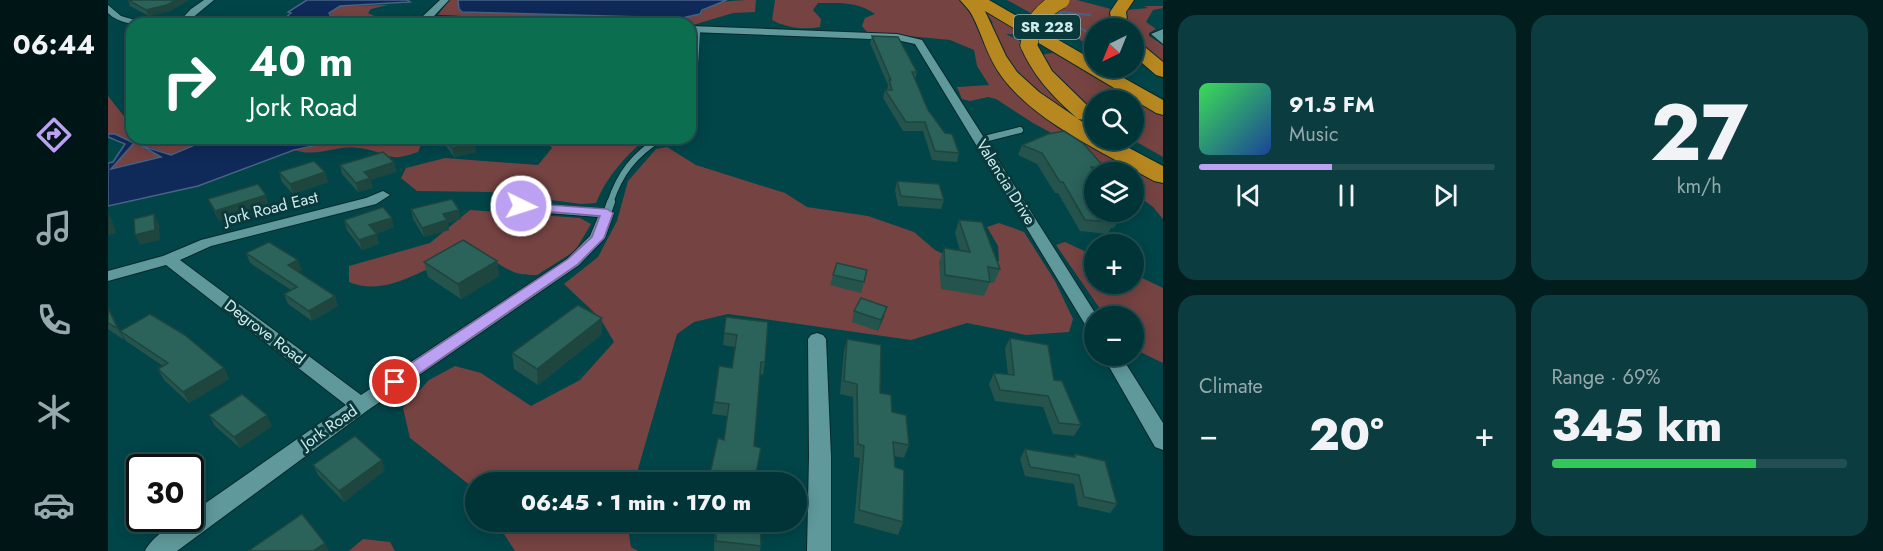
<!DOCTYPE html>
<meta charset="utf-8">
<style>
:root{--surface:#013437;--page:#0b3c3f;--text:#f1f3f6;--muted:#96aaad;--line:#234f52;--accent:#bca0f2}
body{margin:0;font-family:Jost,sans-serif;background:var(--page);color:var(--text);height:100vh;display:flex;flex-direction:column;font-size:22px;white-space:nowrap}
*{box-sizing:border-box;margin:0}
p{font-size:20px;color:var(--muted)}
.icon{flex:none;width:33px;height:33px;fill:none;stroke:currentColor;stroke-width:2;stroke-linecap:round;stroke-linejoin:round}
.map{position:relative;flex:1;overflow:hidden}
.side{display:flex;flex-direction:column;gap:15px;padding:15px;background:#011d1e;width:720px}
.side>*{flex:none}
.guide{position:absolute;left:18px;top:18px;width:570px;height:126px;border-radius:18px;box-shadow:0 3px 15px #0003,0 0 0 2px var(--line);background:#0b6e4f;color:#fff;overflow:hidden}
.needle{width:39px;rotate:223deg}
.tools{position:absolute;left:976px;top:18px;display:grid;gap:12px}
.tools a{display:grid;place-items:center;width:60px;height:60px;border-radius:50%;background:var(--surface);box-shadow:0 3px 15px #0003,0 0 0 2px var(--line);font-size:30px}
.speed{position:absolute;left:18px;top:454px;display:flex;gap:12px;font-size:30px;font-weight:700;text-align:center}
.speed>*{display:grid;place-content:center;width:78px;height:78px;border-radius:50%;background:var(--surface);box-shadow:0 3px 15px #0003,0 0 0 2px var(--line);line-height:1}
.speed .limit{border:3px solid #111;border-radius:9px;background:#fff;color:#111}
.pin{position:absolute;display:grid;place-items:center;width:51px;height:51px;color:#fff;margin:-26px;border:3px solid #fff;border-radius:50%;box-shadow:0 2px 6px #0007}
.me{position:absolute;width:66px;margin:-33px;rotate:94deg;stroke-linejoin:round;filter:drop-shadow(0 0 4px #0008)}
.turn{display:flex;align-items:center;gap:21px;height:126px;padding:0 24px;font-size:27px}
.turn .icon{width:78px;height:78px;stroke-width:2.5}
.turn b{display:block;font-size:42px;line-height:51px}
.big{font-size:45px;font-weight:800;line-height:1.1}
.side .tile{flex:1;display:flex;flex-direction:column;justify-content:center;gap:9px;min-width:0;padding:0 21px;border-radius:18px;background:var(--page)}
.side .dial{align-items:center;gap:0}
.dial b{font-size:78px;line-height:1}
.song{display:flex;align-items:center;gap:18px}
.cover{width:72px;height:72px;border-radius:9px;background:linear-gradient(135deg,hsl(130 70% 55%),hsl(220 70% 35%))}
.played{height:6px;border-radius:3px;background:linear-gradient(90deg,var(--accent) 45%,var(--line) 45%)}
.keys{display:flex;justify-content:space-around;direction:ltr}
.heat{display:flex;justify-content:space-between;align-items:center;font-size:33px;direction:ltr}
.charge{height:9px;border-radius:4px;background:linear-gradient(90deg,#34c759 69%,var(--line) 0)}
.side .tiles{flex:1;display:grid;gap:15px;grid-template-columns:repeat(2,1fr)}
.trip{position:absolute;left:357px;top:472px;width:342px;height:60px;border-radius:30px;background:var(--surface);box-shadow:0 3px 15px #0003,0 0 0 2px var(--line);font-weight:800;line-height:60px;text-align:center}
main{display:flex;flex:1;min-height:0}
.dock{display:flex;flex-direction:column;width:108px;justify-content:space-around;align-items:center;background:#001516;color:var(--muted)}
.dock .icon{width:42px;height:42px}
.dock .active{color:var(--accent)}
.dock b{font-size:27px;color:var(--text)}
.map>svg:first-child{display:block}
</style>
<main>
<nav class="dock">
<b>06:44</b>
<svg class="icon active" aria-label="directions" viewBox="0 0 24 24"><path d="M12 3l9 9-9 9-9-9zM9 14v-3h6M13 9l2 2-2 2"/></svg>
<svg class="icon" aria-label="music" viewBox="0 0 24 24"><path d="M9 18V5l10-2v13"/><circle cx="6" cy="18" r="3"/><circle cx="16" cy="16" r="3"/></svg>
<svg class="icon" aria-label="phone" viewBox="0 0 24 24"><path d="M5 4h4l2 5-3 2q2 4 5 5l2-3 5 2v4C11 20 4 13 5 4z"/></svg>
<svg class="icon" aria-label="climate" viewBox="0 0 24 24"><path d="M12 3v18M4 7l16 10M4 17L20 7"/></svg>
<svg class="icon" aria-label="car" viewBox="0 0 24 24"><path d="M5 17H2v-5l4-1 3-4h7l3 4 3 1v5h-3M9 17h6M6 11h13"/><circle cx="7" cy="17" r="2"/><circle cx="17" cy="17" r="2"/></svg>
</nav>
<div class="map">
<svg width="1055" height="551" viewBox="0 0 1055 551">
<rect width="100%" height="100%" fill="#014549"/>
<g fill="#754342">
<path d="M341,0H350L351,9L354,12L574,18L592,14C603,0 632,0 648,0L647,12L625,13L582,26V24H519L330,15Z"/>
<path d="M667,0H854L875,33L943,115L1055,181V219L1045,207L1026,193V172H999L971,148L925,123L888,99L880,97L862,101L854,99L849,87L881,85L869,66L866,50L842,40L759,32L754,26L757,18L767,14C750,1 729,3 710,3L705,10L713,19L712,27C695,30 679,28 664,20Z"/>
<polygon points="899,0 969,0 1003,9 1002,15 1004,28 987,28 987,48"/>
<polygon points="280,5 263,9 260,13 279,22 370,24 210,24 218,21 226,8 232,6"/>
<polygon points="1036,6 1055,6 1055,8 1045,10 1038,22 1048,29 1041,33 1041,36 1055,45 1055,65 1029,40 1026,36 1026,28 1021,28 1018,10 1040,8"/>
<path d="M877,11L945,49L1055,116V157L1025,140L1026,100H987V113L963,94L932,55L945,53C930,43 917,33 898,34L914,42C922,82 955,106 987,129V132L967,120L903,71L882,24L885,23Z"/>
<polygon points="0,96 19,120 24,119 24,138 106,138 63,155 41,147 36,149 54,156 1,169 26,143 7,134 0,134"/>
<path d="M264,138H316L310,152C277,164 281,152 251,148C230,144 211,158 186,150L219,143Z"/>
<path d="M435,138H538C516,158 499,176 488,203L473,204L382,192L309,191L293,178L298,168L337,158L430,165L444,148Z"/>
<polygon points="559,147 588,165 677,193 699,207 760,216 806,232 827,250 856,264 891,261 890,246 879,227 891,223 916,232 947,281 965,319 961,332 918,335 859,323 803,340 620,314 586,322 569,334 526,483 368,483 367,492 363,486 302,438 295,408 321,380 347,366 373,373 423,406 472,380 506,342 492,318 456,284 490,257 509,221 520,181 548,149"/>
<path d="M362,210L472,218L483,224L467,251L429,275C422,275 413,275 406,272C381,262 384,249 351,257C314,267 280,298 241,282V266L322,243Z"/>
<polygon points="957,242 987,256 987,284 1026,284 1026,274 1055,288 1055,363 1026,349 1026,316 997,316 948,245"/>
<polygon points="388,522 519,522 523,547 530,551 407,551"/>
<polygon points="255,539 282,542 287,551 241,551"/>
</g>
<g fill="#0f2958" stroke="#486385" stroke-width="1.5">
<polygon points="199,0 299,0 302,2 232,6 221,13 223,17 210,24 170,24 183,13 180,12"/>
<polygon points="350,0 619,0 594,10 592,14 574,18 354,12 351,9"/>
<polygon points="0,134 7,134 26,143 3,169 53,157 34,146 63,155 87,145 89,141 94,138 264,138 219,143 186,150 90,186 0,206 0,163 5,162 17,144 0,137"/>
</g>
<g fill="none" stroke-linecap="round" stroke-linejoin="round">
<g stroke="#486385" stroke-width="2">
<polyline points="949,11 987,38"/>
<polyline points="952,12 982,15"/>
</g>
<g stroke="#09282a" stroke-width="5">
<polyline id="lane-far2" points="582,66 588,61 590,29"/>
</g>
<g stroke="#09282a" stroke-width="8">
<g id="lane-far1">
<polyline points="872,140 912,130"/>
<path d="M502,203C512,173 526,155 553,138"/>
</g>
</g>
<g stroke="#09282a" stroke-width="10">
<polyline id="lane" points="499,213 503,202"/>
</g>
<g stroke="#09282a" stroke-width="2">
<g id="street">
<polygon points="96,0 106,0 77,24 69,24 83,9"/>
<polygon points="332,0 341,0 326,16 467,21 472,24 400,24 315,20 315,16"/>
<path d="M0,5L13,16L41,24C25,24 11,24 0,13Z"/>
<polygon points="582,26 789,34 814,40 989,316 987,316 987,333 981,331 807,44 789,40 582,32"/>
<polygon points="1055,29 1055,44 1043,34"/>
<path d="M275,191L282,195L268,204L103,246L72,260L253,395L459,259L482,236L490,217L391,209L386,208L384,205L386,202L499,209L506,213L497,238L471,265L260,410L69,551H37C43,538 68,519 82,519V514L238,405L58,265L0,281V271L55,256L93,240L258,198Z"/>
<polygon points="709,333 715,335 718,339 723,457 723,551 699,551 701,457 700,339 703,335"/>
<polygon points="995,356 1013,356 1055,423 1055,450 1047,447"/>
</g>
</g>
<g stroke="#09282a" stroke-width="2">
<g id="highway">
<path d="M852,0H881L987,61V68H998L1055,100V115L1048,113L877,11L898,56L909,72L931,92L969,118C945,97 924,75 912,45L915,41H927L944,71L987,113L985,119L977,120L970,119L987,129V140H1006L1055,166V183L1046,181C997,153 928,123 894,77C879,57 875,36 864,15C861,9 856,5 852,0Z"/>
<polygon points="1010,0 1026,0 1018,12 1020,28 1004,28 1002,12"/>
<polygon points="1026,42 1032,43 1055,62 1055,77 1048,75 1026,56"/>
</g>
</g>
<use href="#lane-far2" stroke="#5f999c" stroke-width="4.5"/>
<use href="#lane-far1" stroke="#5f999c" stroke-width="6"/>
<use href="#lane" stroke="#5f999c" stroke-width="8"/>
<use href="#street" fill="#5f999c" fill-rule="evenodd"/>
<use href="#highway" fill="#b88820" fill-rule="evenodd"/>
<g stroke="#09282a" stroke-width="18" stroke-linecap="butt">
<path id="highway-bridge" d="M921,45C923,23 934,10 953,0"/>
</g>
<use href="#highway-bridge" stroke="#b88820" stroke-width="17"/>
</g>
<g fill="#25544d">
<polygon points="20,0 81,0 62,11 41,16 22,6"/>
<polygon points="764,36 809,72 807,80 820,110 851,153 849,162 824,160 815,131 795,131 775,98 777,90 779,90 780,85 762,43"/>
<polygon points="334,138 363,138 368,152 346,157 335,142"/>
<polygon points="914,145 997,168 995,172 987,172 987,212 1012,217 1006,228 1003,228 1000,234 972,231 950,193 947,193 929,164 910,155"/>
<polygon points="286,162 288,172 262,180 265,188 250,192 234,174 232,165"/>
<polygon points="171,172 217,172 220,182 185,194 174,182"/>
<polygon points="789,181 836,200 833,209 790,206 787,190"/>
<polygon points="100,199 161,205 111,221"/>
<polygon points="303,209 353,219 340,223 341,230 316,237 305,219"/>
<polygon points="236,220 286,227 268,234 271,244 254,250 239,230"/>
<polygon points="851,220 892,269 886,283 882,282 876,296 833,289 831,262 836,248 852,251 847,233"/>
<polygon points="138,253 194,270 190,272 227,296 230,306 204,321 180,304 176,294 183,290 142,263"/>
<polygon points="389,261 391,276 353,299 320,277 316,262"/>
<polygon points="759,270 753,293 722,285 725,275"/>
<polygon points="0,307 12,331 116,368 121,379 81,403 56,380 50,369 55,366 18,341 13,333 16,340 0,329"/>
<polygon points="746,311 776,317 770,331 744,322"/>
<polygon points="618,317 657,362 655,375 652,374 646,446 646,483 601,483 602,473 616,440 619,416 604,414 606,402 624,368 627,347 615,345"/>
<polygon points="494,318 494,334 430,385 406,369 404,353"/>
<polygon points="902,338 946,380 973,425 966,436 945,434 935,407 887,401 881,384 886,373 900,375 897,348"/>
<polygon points="739,339 784,412 801,445 796,458 786,456 787,467 795,522 790,535 746,523 752,458 746,457 745,397 732,394 736,351"/>
<polygon points="101,415 164,426 132,448 107,426"/>
<polygon points="917,449 965,456 967,454 1009,504 1002,513 970,506 966,484 917,476 912,459"/>
<polygon points="205,465 277,470 236,502 210,475"/>
<polygon points="607,522 652,522 653,546 652,551 606,551"/>
</g>
<g fill="#1e453e">
<polygon points="68,0 81,0 62,11 41,16 38,10"/>
<polygon points="367,143 368,152 346,157 344,148"/>
<polygon points="286,162 288,172 262,180 265,188 250,192 248,183 256,172"/>
<polygon points="217,172 220,182 185,194 182,184"/>
<polygon points="158,195 161,205 111,221 107,211"/>
<polygon points="351,210 353,219 340,223 341,230 316,237 314,228 335,214"/>
<polygon points="0,213 4,220 8,233 0,236"/>
<polygon points="46,214 51,224 52,240 32,245 27,235"/>
<polygon points="284,218 286,227 264,235 261,225"/>
<polygon points="269,234 271,244 254,250 251,240"/>
<polygon points="190,260 194,270 184,276 180,265"/>
<polygon points="389,261 391,276 353,299 350,284"/>
<polygon points="227,296 230,306 204,321 201,311"/>
<polygon points="0,307 5,315 16,340 10,329"/>
<polygon points="779,307 776,317 770,331 773,320"/>
<polygon points="494,318 494,334 430,385 429,369"/>
<polygon points="116,368 121,379 81,403 75,392"/>
<polygon points="159,415 164,426 132,448 126,437"/>
<polygon points="274,460 277,470 236,502 231,491"/>
<polygon points="217,543 221,551 205,551"/>
</g>
<g fill="#2b6259" stroke="#1e453e" stroke-width="1.5">
<polygon points="20,0 68,0 59,5 38,10"/>
<polygon points="764,36 790,37 809,72 804,72 820,110 837,133 844,134 851,153 827,151 817,122 798,122 777,90 784,90 781,80 783,80"/>
<polygon points="956,131 975,143 997,168 983,167 987,173 987,212 1008,212 1012,217 1002,216 1006,222 977,220 955,182 952,182 934,153 914,145 940,134"/>
<polygon points="337,138 363,138 367,143 344,148"/>
<polygon points="275,152 286,162 256,172 262,178 248,183 232,165"/>
<polygon points="206,161 217,172 182,184 171,172"/>
<polygon points="789,181 831,184 836,200 793,196"/>
<polygon points="150,184 158,195 107,211 100,199"/>
<polygon points="344,199 351,210 335,214 339,220 314,228 303,209"/>
<polygon points="275,207 284,218 261,225 269,234 251,240 236,220"/>
<polygon points="46,214 47,230 27,235 26,219"/>
<polygon points="851,220 874,222 892,269 880,267 882,282 837,275 836,248 862,252"/>
<polygon points="355,240 389,261 350,284 316,262"/>
<polygon points="161,242 190,260 180,265 227,296 201,311 176,294 189,287 138,253"/>
<polygon points="729,263 759,270 756,282 725,275"/>
<polygon points="753,298 779,307 773,320 746,311"/>
<polygon points="470,305 494,318 429,369 404,353"/>
<polygon points="0,308 10,329 0,323"/>
<polygon points="42,314 77,335 116,368 75,392 50,369 60,363 12,331"/>
<polygon points="618,317 660,322 657,362 653,362 646,446 653,448 646,483 609,483 609,475 602,473 610,438 616,440 621,404 606,402 611,366 624,368 629,335 616,333"/>
<polygon points="902,338 940,345 946,380 954,381 973,425 951,423 940,396 892,390 886,373 906,375"/>
<polygon points="739,339 773,345 772,393 783,395 784,412 798,415 801,445 785,442 787,467 796,470 795,522 751,510 756,446 750,444 749,384 736,381"/>
<polygon points="134,394 159,415 126,437 101,415"/>
<polygon points="247,436 274,460 231,491 205,465"/>
<polygon points="917,449 967,457 967,454 997,461 1009,504 976,497 971,475 922,467"/>
<polygon points="194,514 217,543 205,551 140,551"/>
<polygon points="608,522 652,522 653,546 608,541"/>
</g>
<polygon fill="#bca0f2" stroke="#7a689d" stroke-width="1.5" points="413,203 499,209 505,213 496,238 470,264 293,386 281,386 279,382 281,378 460,259 484,237 492,216 409,209 409,204"/>
<g text-anchor="middle" dominant-baseline="central" stroke-width="6" stroke-linejoin="round" paint-order="stroke">
<rect fill="#0a393c" stroke="#93b6b8" stroke-width="1.5" x="906" y="15" width="66" height="24" rx="4.5"/>
<g font-size="15" font-weight="bold" fill="#ceebed">
<text x="939" y="27">SR 228</text>
</g>
<g font-size="16" fill="#ceebed" stroke="#0a393c">
<text transform="translate(898 182) rotate(58)">Valencia Drive</text>
<text transform="translate(163 208) rotate(-14)">Jork Road East</text>
<text transform="translate(157 332) rotate(37)">Degrove Road</text>
<text transform="translate(221 427) rotate(-35)">Jork Road</text>
</g>
</g>
</svg>
<div class="tools">
<a><svg class="needle" viewBox="-14 -14 28 28"><path d="M0-13l5 13h-10z" fill="#e53935"/><path d="M0 13l5-13h-10z" fill="#96aaad"/></svg></a>
<a><svg class="icon" aria-label="search" viewBox="0 0 24 24"><circle cx="10" cy="10" r="6"/><path d="M15 15l6 6"/></svg></a>
<a><svg class="icon" aria-label="layers" viewBox="0 0 24 24"><path d="M12 4l9 5-9 5-9-5zM3 14l9 5 9-5"/></svg></a>
<a>+</a>
<a>−</a>
</div>
<div class="speed"><div class="limit">30</div></div>
<div class="pin" style="left:287px;top:382px;background:#d93025"><svg class="icon" aria-label="arrive" viewBox="0 0 24 24"><path d="M6 21V4h12l-3 4 3 4H6"/></svg></div>
<svg class="me" style="left:413px;top:206px" viewBox="-20 -20 40 40"><circle r="17" fill="#bca0f2" stroke="#fff" stroke-width="3"/><path d="M0-11L8 9 0 5-8 9z" fill="#fff"/></svg>
<div class="trip">06:45 · 1 min · 170 m</div>
<div class="guide">
<div class="turn"><svg class="icon" aria-label="right" viewBox="0 0 24 24"><path d="M7 20v-9h11M14 6l5 5-5 5"/></svg><div><b>40 m</b>Jork Road</div></div>
</div>
</div>
<section class="side">
<div class="tiles">
<div class="tile">
<div class="song"><i class="cover"></i><div><b>91.5 FM</b><p>Music</p></div></div>
<div class="played"></div>
<div class="keys"><svg class="icon" aria-label="previous" viewBox="0 0 24 24"><path d="M18 5L8 12l10 7zM5 5v14"/></svg><svg class="icon" aria-label="pause" viewBox="0 0 24 24"><path d="M8 5v14M16 5v14"/></svg><svg class="icon" aria-label="next" viewBox="0 0 24 24"><path d="M6 5l10 7-10 7zM19 5v14"/></svg></div>
</div>
<div class="tile dial"><b>27</b><p>km/h</p></div>
<div class="tile"><p>Climate</p>
<div class="heat"><a>−</a><b class="big">20°</b><a>+</a></div>
</div>
<div class="tile"><p>Range · 69%</p><b class="big">345 km</b><div class="charge"></div></div>
</div>
</section>
</main>
